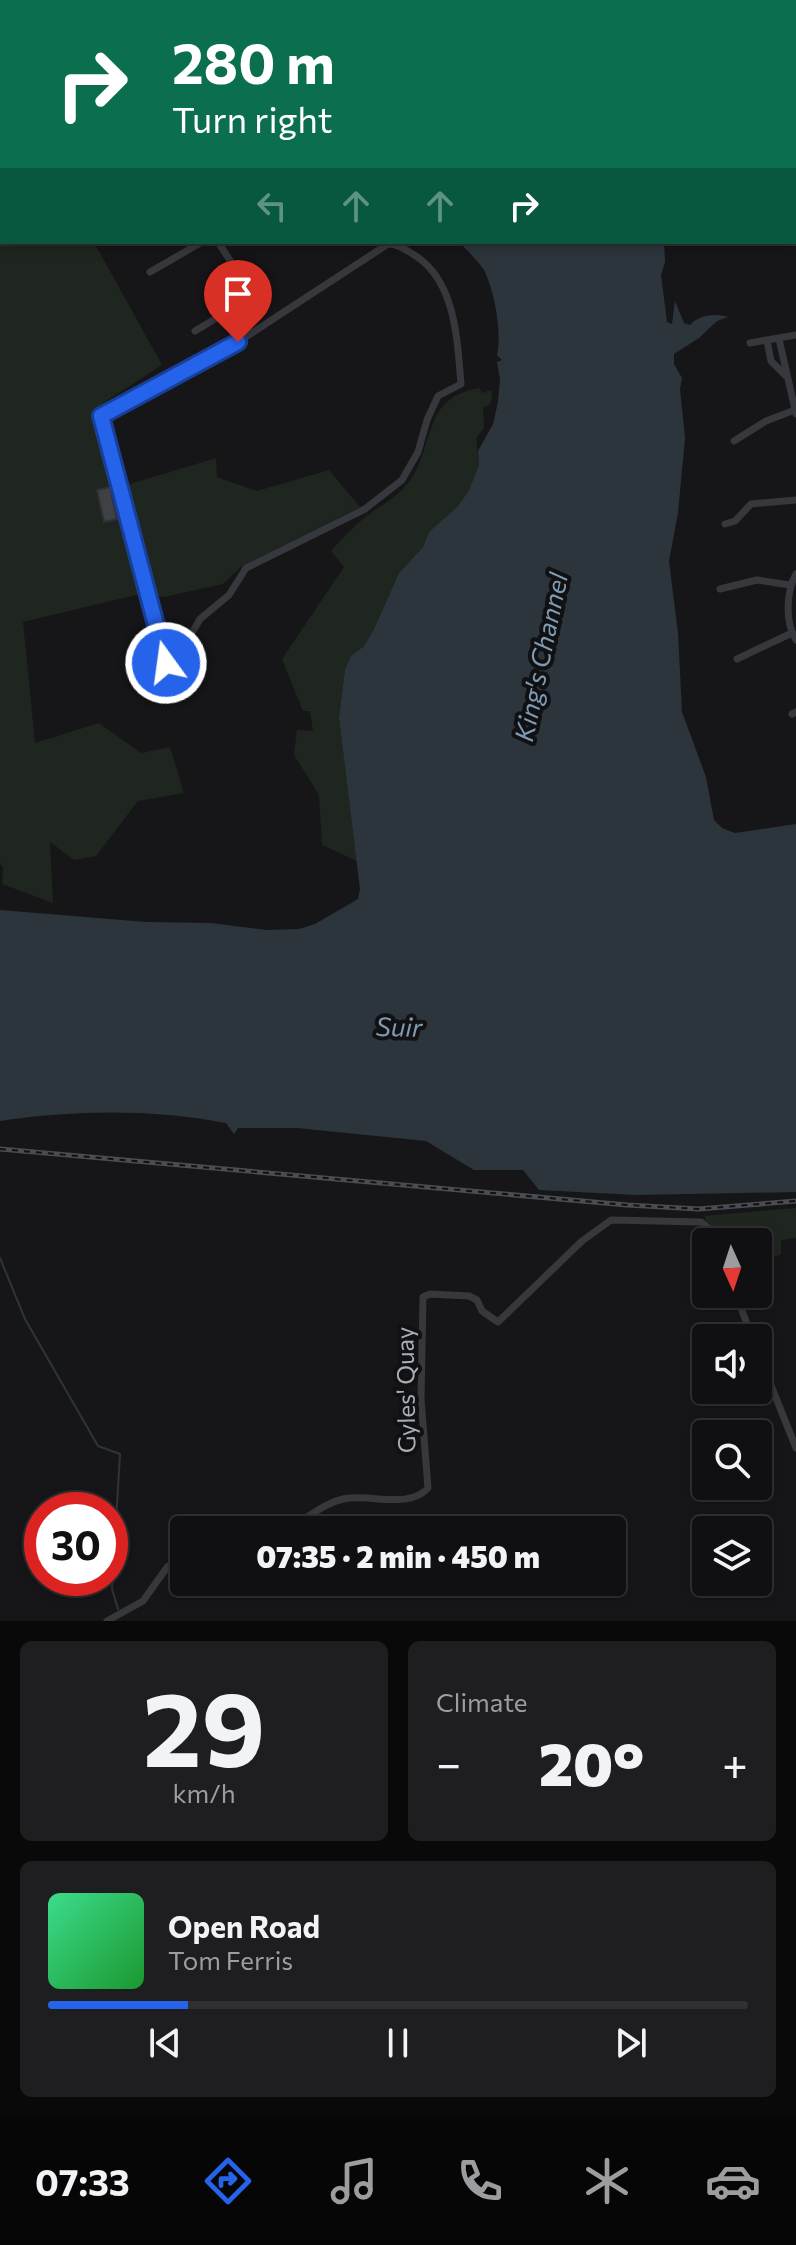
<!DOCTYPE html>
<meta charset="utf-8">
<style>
:root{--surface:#101012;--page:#1e1e20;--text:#f1f3f6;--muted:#9c9d9f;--line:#303032;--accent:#2563eb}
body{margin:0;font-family:Commissioner,sans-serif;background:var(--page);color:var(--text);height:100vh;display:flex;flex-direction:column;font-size:30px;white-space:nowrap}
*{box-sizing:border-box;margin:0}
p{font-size:26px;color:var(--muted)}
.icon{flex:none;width:44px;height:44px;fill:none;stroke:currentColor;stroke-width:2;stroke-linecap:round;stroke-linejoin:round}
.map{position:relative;height:1621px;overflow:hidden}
.panel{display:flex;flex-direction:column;gap:20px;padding:20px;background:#09090a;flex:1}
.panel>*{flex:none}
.hud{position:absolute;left:0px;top:0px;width:796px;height:244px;box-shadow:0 4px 12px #0003,0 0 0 2px var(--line);background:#0b6e4f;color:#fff;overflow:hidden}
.needle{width:52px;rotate:177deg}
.buttons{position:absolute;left:692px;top:1228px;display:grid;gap:16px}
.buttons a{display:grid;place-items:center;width:80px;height:80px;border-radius:8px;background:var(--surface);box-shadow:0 4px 12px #0003,0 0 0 2px var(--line);font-size:40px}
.speed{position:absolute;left:24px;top:1492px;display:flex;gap:16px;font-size:40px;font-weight:700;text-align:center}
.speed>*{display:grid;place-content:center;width:104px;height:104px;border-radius:50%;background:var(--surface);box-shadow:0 4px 12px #0003,0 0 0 2px var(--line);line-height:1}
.speed .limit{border:12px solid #d22;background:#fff;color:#111}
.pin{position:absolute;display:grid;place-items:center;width:68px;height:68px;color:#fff;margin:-82px -34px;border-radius:50% 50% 50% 0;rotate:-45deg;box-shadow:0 0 8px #0007}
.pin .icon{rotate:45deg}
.me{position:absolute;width:88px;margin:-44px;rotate:346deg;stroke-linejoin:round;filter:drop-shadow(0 0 6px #0008)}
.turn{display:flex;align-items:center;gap:28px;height:168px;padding:0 40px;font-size:36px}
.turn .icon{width:104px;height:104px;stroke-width:2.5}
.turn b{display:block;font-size:56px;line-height:68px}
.lanes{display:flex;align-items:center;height:76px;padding:0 40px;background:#0003;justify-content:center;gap:40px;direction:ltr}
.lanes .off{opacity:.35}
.big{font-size:60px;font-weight:800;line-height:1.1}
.panel .tile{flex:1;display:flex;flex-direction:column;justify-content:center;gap:12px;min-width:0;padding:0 28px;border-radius:12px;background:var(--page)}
.panel .dial{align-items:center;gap:0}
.dial b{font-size:104px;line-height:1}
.song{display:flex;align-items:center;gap:24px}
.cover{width:96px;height:96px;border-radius:12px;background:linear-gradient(135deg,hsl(150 70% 55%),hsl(130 70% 35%))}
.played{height:8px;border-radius:4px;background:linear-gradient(90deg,var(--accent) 20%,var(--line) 20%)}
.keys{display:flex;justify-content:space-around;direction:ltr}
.heat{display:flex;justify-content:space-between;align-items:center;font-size:44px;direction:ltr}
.panel .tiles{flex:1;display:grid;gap:20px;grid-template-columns:1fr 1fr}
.tile:last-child{grid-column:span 2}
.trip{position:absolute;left:170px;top:1516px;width:456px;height:80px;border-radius:8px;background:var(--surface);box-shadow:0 4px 12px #0003,0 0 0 2px var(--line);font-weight:800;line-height:80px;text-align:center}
.menu{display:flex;height:128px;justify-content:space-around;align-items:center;background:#060607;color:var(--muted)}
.menu .icon{width:56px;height:56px}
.menu .active{color:var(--accent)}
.menu b{font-size:36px;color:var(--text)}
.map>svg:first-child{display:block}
</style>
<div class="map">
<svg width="796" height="1621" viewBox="0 0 796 1621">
<rect width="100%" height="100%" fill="#161618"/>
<g fill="#1e261f">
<polygon points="0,0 106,2 2,2 2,242 94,242 162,365 94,409 116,484 123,486 216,458 217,477 257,491 329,470 360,507 242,566 223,584 164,597 144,593 23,622 35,743 99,723 141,753 170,747 184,793 138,801 96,856 74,860 50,842 53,903 2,884 3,868 0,863"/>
<path d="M479,388L482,393L491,390L492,399L488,406L483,407L484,428L476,438L479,465L468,492L457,507L429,532L423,547L399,573L374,629L364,646L351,656L345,669L339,718L357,861L322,845L319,795L294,755L297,730L313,731L310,711H303L282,659L344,567L331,551C341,540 351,529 362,520C375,509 391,501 402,490C439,453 416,399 479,388Z"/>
<polygon points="796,1208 796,1238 781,1240 781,1254 758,1264 758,1242 706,1242 705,1216"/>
</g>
<path fill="#2c353c" d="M459,242H664L665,262L661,275L667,322L672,324L675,301L684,323L690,325C699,315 715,313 728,317L717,321L699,338L674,354V364L682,378L680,389L685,438L678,513L669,561L678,633L682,712L706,777L714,820L722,828L735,833L796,824V1192L636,1195L539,1190L523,1170H474L426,1141L297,1128H238L234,1134L226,1123C151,1109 76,1110 0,1121V910L146,922L211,923L267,930L299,929L315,924L358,899L360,889L339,718L345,669L351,656L364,646L374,629L399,573L423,547L429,532L457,507L468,492L479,465L478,451L493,424L498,402L500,379L497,362L502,360L497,355C502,334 495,292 484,270C477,260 468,251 459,242Z"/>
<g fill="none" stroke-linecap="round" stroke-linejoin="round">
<polyline stroke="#2c353c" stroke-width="2" points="0,1258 25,1319 98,1446 120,1454 112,1589 118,1609"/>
<polyline stroke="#2c353c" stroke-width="11" points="672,2 673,0"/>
</g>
<g fill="#404145" stroke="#303034" stroke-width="2">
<polygon points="110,487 117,519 104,522 97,490"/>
<polygon points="188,663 191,682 198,681 199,687 181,690 180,681 165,684 166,692 154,694 150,670 159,669 160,675 177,673 176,666"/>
</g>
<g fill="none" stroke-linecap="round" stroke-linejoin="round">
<g stroke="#37383d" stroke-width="7">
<polyline points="529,0 531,2"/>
<polyline points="781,0 782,2"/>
<polyline points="643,2 644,0"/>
<polyline points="794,17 796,17"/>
<polyline points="794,91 796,91"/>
<path d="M388,244C397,244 403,248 411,253C456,278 457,339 461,384L438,396L427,420L418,452L402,480L365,509L246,568L229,595L200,619L177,659L166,663L101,416L238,342Z"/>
<polyline points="150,272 202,242"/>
<polyline points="224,315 238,342"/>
<polyline points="195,331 248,299 246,285 218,242"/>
<polyline points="779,339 796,414"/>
<polyline points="767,341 771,361 786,376"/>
<polyline points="750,343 796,335"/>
<polyline points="734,441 766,421 795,410"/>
<polyline points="725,524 735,521 751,504 796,500"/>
<path d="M796,574C786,592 785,622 796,640"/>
<polyline points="720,589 757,580 790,585"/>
<polyline points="737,659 792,633"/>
<polyline points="792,714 796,712"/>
<polyline points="736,1294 752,1338"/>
<polyline points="758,1353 796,1448"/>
<path d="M282,1530C304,1523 320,1504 343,1499C369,1493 409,1510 428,1488L421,1399L423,1297L430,1294L469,1296L477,1300L482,1311L498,1322L582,1241L611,1220L701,1222L714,1233L717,1242"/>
<polyline points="107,1621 143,1601 168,1566 184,1561"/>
</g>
<g stroke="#4a4c52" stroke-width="5">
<polyline id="rail" points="0,1149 627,1205 699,1209 796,1201"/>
</g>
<use href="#rail" stroke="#111113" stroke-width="2" stroke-dasharray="6" stroke-linecap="butt"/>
</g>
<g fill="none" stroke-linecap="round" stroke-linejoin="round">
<g stroke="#184099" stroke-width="20">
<polyline id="route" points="166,663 101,416 238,342"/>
</g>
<use href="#route" stroke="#2563eb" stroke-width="14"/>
</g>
<g text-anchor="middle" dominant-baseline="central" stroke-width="8" stroke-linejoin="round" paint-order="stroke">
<g font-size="24" fill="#a8adb8" stroke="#111113">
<text transform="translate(405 1390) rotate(-91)">Gyles' Quay</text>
</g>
<g font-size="26" font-style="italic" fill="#7f9bb3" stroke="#111113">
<text transform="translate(540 657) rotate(-78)">King's Channel</text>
<text transform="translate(399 1026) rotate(1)">Suir</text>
</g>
</g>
</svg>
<div class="buttons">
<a><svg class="needle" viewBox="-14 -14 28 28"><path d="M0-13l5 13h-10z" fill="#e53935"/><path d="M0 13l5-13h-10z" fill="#9c9d9f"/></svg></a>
<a><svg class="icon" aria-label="sound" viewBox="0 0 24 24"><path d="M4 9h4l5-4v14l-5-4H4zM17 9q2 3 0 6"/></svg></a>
<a><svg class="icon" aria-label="search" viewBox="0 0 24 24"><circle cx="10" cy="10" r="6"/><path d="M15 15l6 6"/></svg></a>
<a><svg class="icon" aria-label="layers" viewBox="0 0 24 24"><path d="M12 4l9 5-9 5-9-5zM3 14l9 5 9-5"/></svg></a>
</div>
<div class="speed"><div class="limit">30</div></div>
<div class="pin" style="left:238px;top:342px;background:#d93025"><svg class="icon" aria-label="arrive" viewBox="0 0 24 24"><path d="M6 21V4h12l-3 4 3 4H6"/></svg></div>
<svg class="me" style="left:166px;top:663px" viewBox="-20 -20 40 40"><circle r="17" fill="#2563eb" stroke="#fff" stroke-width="3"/><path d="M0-11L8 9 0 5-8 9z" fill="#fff"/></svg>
<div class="trip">07:35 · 2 min · 450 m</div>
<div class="hud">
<div class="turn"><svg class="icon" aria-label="right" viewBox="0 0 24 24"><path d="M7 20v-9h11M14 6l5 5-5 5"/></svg><div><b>280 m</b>Turn right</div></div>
<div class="lanes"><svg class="icon off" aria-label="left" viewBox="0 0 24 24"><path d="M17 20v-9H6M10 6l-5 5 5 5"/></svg><svg class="icon off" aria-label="ahead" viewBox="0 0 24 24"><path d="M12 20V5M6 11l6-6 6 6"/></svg><svg class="icon off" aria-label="ahead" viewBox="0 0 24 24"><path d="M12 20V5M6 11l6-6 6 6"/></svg><svg class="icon" aria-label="right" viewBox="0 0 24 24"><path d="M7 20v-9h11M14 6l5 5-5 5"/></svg></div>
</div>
</div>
<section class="panel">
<div class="tiles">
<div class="tile dial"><b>29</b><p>km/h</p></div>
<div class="tile"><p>Climate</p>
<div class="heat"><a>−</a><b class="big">20°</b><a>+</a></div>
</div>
<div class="tile">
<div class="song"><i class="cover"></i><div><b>Open Road</b><p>Tom Ferris</p></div></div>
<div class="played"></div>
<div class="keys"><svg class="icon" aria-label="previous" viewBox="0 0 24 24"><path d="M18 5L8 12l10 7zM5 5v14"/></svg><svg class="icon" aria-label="pause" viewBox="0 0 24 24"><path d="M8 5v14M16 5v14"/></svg><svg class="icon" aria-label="next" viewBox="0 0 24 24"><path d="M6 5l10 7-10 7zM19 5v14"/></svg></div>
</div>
</div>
</section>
<nav class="menu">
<b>07:33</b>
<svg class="icon active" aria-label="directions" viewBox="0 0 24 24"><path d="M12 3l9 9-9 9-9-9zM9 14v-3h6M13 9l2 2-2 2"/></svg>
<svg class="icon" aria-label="music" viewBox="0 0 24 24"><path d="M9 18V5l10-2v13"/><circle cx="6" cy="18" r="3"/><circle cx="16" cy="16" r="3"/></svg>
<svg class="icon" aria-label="phone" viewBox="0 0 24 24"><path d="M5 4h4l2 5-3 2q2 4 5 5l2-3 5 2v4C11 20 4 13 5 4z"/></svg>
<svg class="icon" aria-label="climate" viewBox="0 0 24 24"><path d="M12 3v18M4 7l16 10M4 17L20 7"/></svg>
<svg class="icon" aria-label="car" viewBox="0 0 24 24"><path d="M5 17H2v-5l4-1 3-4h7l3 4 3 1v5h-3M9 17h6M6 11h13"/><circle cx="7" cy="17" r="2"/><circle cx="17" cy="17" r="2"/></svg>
</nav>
